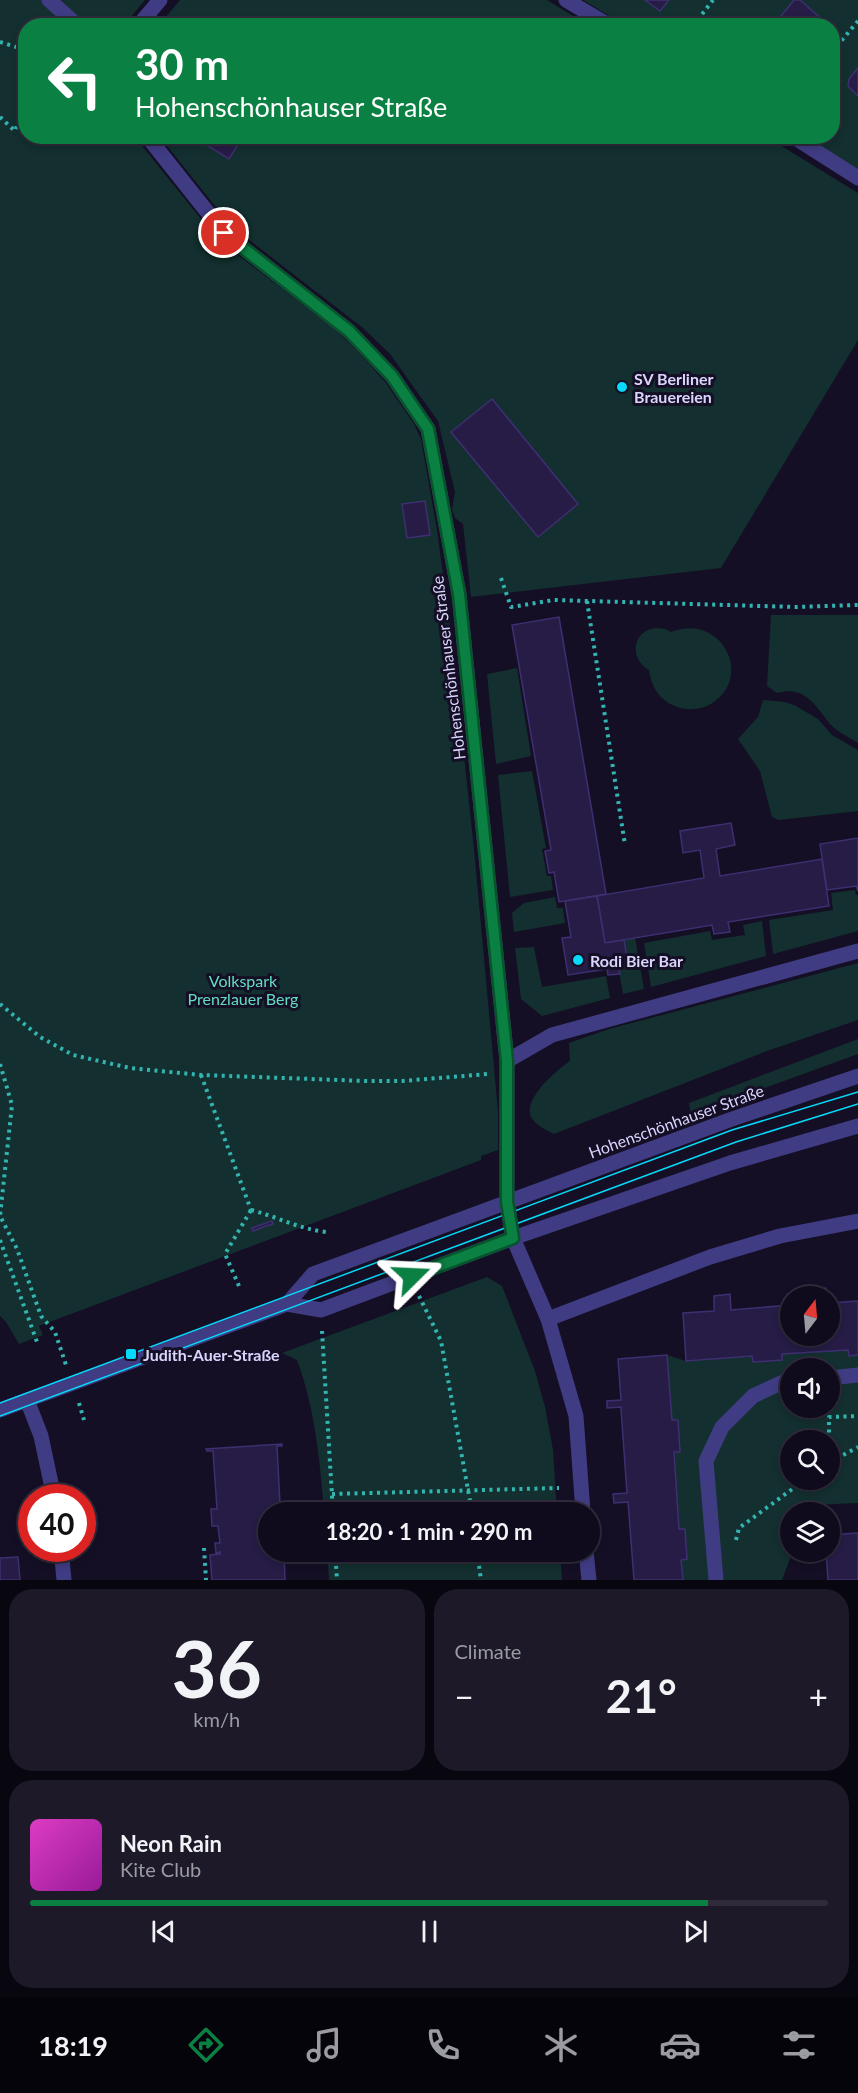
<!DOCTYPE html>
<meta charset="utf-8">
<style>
:root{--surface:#0f0b1c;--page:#1d1929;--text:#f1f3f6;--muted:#9b9ba3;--line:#2f2b3b;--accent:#0b8043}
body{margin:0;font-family:Lato,sans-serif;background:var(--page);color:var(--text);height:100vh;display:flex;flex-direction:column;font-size:22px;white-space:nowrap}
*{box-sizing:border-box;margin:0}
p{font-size:20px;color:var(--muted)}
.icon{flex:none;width:33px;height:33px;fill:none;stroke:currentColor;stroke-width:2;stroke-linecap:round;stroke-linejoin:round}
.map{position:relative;height:1580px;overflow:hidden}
.drawer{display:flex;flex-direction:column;gap:9px;padding:9px;background:#08060f;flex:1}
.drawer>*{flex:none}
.hud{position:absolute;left:18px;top:18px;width:822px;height:126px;border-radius:24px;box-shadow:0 3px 9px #0003,0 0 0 2px var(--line);background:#0b8043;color:#fff;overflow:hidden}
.needle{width:39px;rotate:16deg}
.tools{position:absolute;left:780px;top:1286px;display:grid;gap:12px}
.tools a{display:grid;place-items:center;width:60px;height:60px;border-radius:50%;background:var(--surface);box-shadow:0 3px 9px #0003,0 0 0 2px var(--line);font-size:30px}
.speed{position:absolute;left:18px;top:1484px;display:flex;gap:12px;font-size:30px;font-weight:700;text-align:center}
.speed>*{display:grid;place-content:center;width:78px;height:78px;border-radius:50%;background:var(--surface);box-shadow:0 3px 9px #0003,0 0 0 2px var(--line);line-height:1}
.speed .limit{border:9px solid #d22;background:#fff;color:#111}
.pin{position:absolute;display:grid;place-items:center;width:51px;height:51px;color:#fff;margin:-26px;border:3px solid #fff;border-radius:50%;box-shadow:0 2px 6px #0007}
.me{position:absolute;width:66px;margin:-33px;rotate:69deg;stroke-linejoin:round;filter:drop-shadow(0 0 4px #0008)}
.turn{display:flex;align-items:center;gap:21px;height:126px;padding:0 18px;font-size:27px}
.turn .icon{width:78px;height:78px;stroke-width:2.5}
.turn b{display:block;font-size:42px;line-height:51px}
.big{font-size:45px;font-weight:700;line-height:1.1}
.drawer .tile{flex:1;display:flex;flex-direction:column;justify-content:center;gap:9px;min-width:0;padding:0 21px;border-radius:24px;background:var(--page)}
.drawer .dial{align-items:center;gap:0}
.dial b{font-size:78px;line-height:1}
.song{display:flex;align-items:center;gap:18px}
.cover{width:72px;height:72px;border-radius:9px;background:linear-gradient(135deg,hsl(310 70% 55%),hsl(300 70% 35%))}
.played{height:6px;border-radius:3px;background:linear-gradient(90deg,var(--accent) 85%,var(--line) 85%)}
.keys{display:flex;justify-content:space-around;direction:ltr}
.heat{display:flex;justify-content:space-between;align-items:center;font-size:33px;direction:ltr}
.drawer .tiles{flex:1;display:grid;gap:9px;grid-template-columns:1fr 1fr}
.tile:last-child{grid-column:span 2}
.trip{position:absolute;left:258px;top:1502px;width:342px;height:60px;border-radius:30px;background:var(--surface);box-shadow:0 3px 9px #0003,0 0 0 2px var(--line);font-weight:700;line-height:60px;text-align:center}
.dock{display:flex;height:96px;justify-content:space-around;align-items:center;background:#06040b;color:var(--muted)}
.dock .icon{width:42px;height:42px}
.dock .current{color:var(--accent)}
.dock b{font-size:27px;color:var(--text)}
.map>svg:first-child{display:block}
</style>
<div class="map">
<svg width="858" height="1580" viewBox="0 0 858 1580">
<rect width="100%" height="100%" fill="#140f25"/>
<g fill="#132f2f" fill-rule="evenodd">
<polygon points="0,0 145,0 124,25 26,26 26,136 135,137 217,239 337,331 362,356 386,383 414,424 421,439 437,530 450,625 474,849 498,1111 498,1150 481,1156 481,1160 39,1326 43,1335 19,1344 6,1322 0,1316"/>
<polygon points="180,0 547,0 588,25 159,25"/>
<polygon points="583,0 858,0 858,170 804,137 832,136 832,26 624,25"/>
<polygon points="160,137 767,137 858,193 858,340 721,568 471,597 463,524 455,518 452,509 455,492 438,421 390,354 363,328 231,226"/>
<path d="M771,615H858V743C849,737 837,732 830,724C815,705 805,685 777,693L767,686Z"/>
<path d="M656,628L665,629L671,632C721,612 755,677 711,704C700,710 686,711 675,706C659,700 651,686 649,670C629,659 632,630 656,628Z"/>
<polygon points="517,668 531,756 496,764 487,674"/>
<polygon points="763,700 785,702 796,706 818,719 832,735 858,750 858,811 779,820 772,817 760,771 738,739 758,717"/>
<polygon points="532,771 546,848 542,849 547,876 551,876 553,890 510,897 498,775"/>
<polygon points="855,890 856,895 858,895 858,931 773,954 769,920 833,910 831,893"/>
<polygon points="555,897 557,908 563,908 565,923 514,932 512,913 524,903"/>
<polygon points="762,921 766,956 651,987 644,943 710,931 712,940 745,935 743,925"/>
<polygon points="635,938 644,989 623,994 618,966 628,964 624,940"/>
<polygon points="534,947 542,987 606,976 610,998 542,1016 521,999 515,948"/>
<path d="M858,963V1020L767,1051L554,1134C546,1130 535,1125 531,1117C523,1098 557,1070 570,1061L569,1043L609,1029Z"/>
<polygon points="858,1039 858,1054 691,1115 689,1103"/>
<path d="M487,1277L502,1286L535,1371L545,1407L553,1450L557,1512H324C320,1460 315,1409 297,1360L282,1353Z"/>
<path d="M848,1350L858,1355V1503L812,1505L809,1512H790V1551H793L782,1580H683L681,1560L687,1558L685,1530L679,1529L674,1452H679L678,1420H672L667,1355L686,1361L752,1356L753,1362L782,1360V1354ZM790,1368H830V1407H790ZM790,1440H830V1479H790Z"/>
<polygon points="327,1551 560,1551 562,1580 329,1580"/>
</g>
<g fill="#261c46" stroke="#3e2f71" stroke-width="1.5">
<polygon points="645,0 669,0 660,11"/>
<polygon points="794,0 800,0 826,23 824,26 773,26"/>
<polygon points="858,68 858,96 848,86 849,79"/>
<polygon points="192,136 228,136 239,143 229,159"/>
<polygon points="492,399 578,504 538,537 451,432"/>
<polygon points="425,501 430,535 407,538 402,504"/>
<polygon points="559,617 606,894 559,902 554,872 549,873 545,851 551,850 512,625"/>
<polygon points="731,823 735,845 716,849 720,876 822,859 829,906 728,922 730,932 714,934 712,925 605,943 597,896 704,878 700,850 683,853 680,831"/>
<polygon points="858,838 858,891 856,886 827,890 820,844"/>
<polygon points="597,896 605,943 624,940 628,965 618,966 620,974 608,975 607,969 568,975 562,938 571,937 565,901"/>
<polygon points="272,1221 273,1224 266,1226 253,1231 252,1228"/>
<polygon points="826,1288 826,1296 809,1296 808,1290"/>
<polygon points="730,1294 731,1310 790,1305 790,1335 830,1335 830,1303 858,1301 858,1355 849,1356 848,1350 782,1354 782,1360 753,1362 752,1356 686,1361 683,1313 714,1311 714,1296"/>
<polygon points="667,1355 672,1420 678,1420 680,1452 674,1452 679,1529 685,1529 687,1559 681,1560 683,1580 634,1580 628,1502 614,1503 613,1494 627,1493 621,1409 621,1407 607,1408 607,1401 621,1400 618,1359"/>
<polygon points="282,1444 282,1446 277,1446 280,1504 287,1504 288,1512 268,1512 268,1551 284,1551 285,1580 212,1580 210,1555 220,1554 220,1552 216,1553 215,1543 220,1543 218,1526 212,1526 211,1509 217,1509 213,1451 207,1451 206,1449"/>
<polygon points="858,1533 858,1580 828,1580 826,1551 830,1551 830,1535"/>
<polygon points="18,1557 20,1580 0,1580 0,1558"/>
</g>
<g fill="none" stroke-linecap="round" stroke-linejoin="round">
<g stroke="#32b5b1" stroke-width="4" stroke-dasharray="3 4.5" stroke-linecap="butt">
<polyline points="693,26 713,0"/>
<polyline points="0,42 26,50"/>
<polyline points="832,52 858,21"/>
<polyline points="0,117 15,131 26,101"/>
<polyline points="501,578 511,607 554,600 796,607 858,605"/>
<polyline points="587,601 625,845"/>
<polyline points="0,1004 40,1037 73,1055 130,1068 201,1075 366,1081 402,1081 488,1074"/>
<polyline points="0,1064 12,1105 0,1216 17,1249 41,1316 55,1332 66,1365"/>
<polyline points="201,1075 251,1210"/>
<path d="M251,1210C278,1217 299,1229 326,1232"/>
<polyline points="0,1240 37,1342"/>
<polyline points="239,1286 225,1254 251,1210"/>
<polyline points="419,1296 441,1341 472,1512"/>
<polyline points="322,1331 333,1512"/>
<polyline points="79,1403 84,1420"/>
<polyline points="829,1440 829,1417 858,1416"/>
<polyline points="830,1462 858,1447"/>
<polyline points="332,1494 559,1488"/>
<polyline points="736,1540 739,1528 806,1479"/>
<polyline points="204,1548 206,1580"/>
<polyline points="335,1551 337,1580"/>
<polyline points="477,1551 481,1580"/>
</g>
<g stroke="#403c83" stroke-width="15">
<polyline points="49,0 78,26"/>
<polyline points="566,0 610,26"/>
<polyline points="138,26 160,0"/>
<polyline points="147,136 224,233 349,331 392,376 428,429 459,594 507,1061 507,1202 513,1238 548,1319 576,1416 583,1512"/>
<polyline points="792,136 858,178"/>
<polyline points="507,1061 552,1035 858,951"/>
<polyline points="287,1304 321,1310 513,1238 730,1163 858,1126"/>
<polyline points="548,1319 710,1257 780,1236 858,1221"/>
<polyline points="830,1378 858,1375"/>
<polyline points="27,1400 41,1436 54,1497"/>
<polyline points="0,1410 287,1304 313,1274 732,1119 858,1076"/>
<polyline points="61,1548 64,1580"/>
<polyline points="586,1551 589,1580"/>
<polyline points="716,1580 706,1461 722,1427 753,1396 783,1382 790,1381"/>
</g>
<g stroke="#06d9f9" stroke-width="1.5">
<polyline points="0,1403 732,1130 858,1092"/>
<polyline points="0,1416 736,1142 858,1104"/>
</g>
</g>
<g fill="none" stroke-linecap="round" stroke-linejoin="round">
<g stroke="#07532c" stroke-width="15">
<polyline id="route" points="224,233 349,331 392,376 428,429 459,594 507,1061 507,1202 513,1238 412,1276"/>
</g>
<use href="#route" stroke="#0b8043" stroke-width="10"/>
</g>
<g fill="#06d9f9" stroke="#140f25" stroke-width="2">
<circle cx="622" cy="387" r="6"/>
<circle cx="578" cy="960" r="6"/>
<rect x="125" y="1348" width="12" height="12" rx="3"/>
</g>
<g text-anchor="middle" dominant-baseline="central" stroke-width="6" stroke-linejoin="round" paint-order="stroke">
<g font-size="16" font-weight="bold" fill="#dbd5fe" stroke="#140f25" text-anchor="start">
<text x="634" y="378">SV Berliner<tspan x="634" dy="18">Brauereien</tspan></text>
<text x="590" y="960">Rodi Bier Bar</text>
<text x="143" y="1354">Judith-Auer-Straße</text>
</g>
<g font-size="16" fill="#dbd5fe" stroke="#140f25">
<text transform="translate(448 668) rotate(-97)">Hohenschönhauser Straße</text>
<text transform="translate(676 1121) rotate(-20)">Hohenschönhauser Straße</text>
</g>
<g font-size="16" fill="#62ddc2" stroke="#140f25">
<text x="243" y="980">Volkspark<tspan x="243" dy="18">Prenzlauer Berg</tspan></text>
</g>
</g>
</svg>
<div class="tools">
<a><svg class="needle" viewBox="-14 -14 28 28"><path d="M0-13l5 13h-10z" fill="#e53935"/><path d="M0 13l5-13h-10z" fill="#9b9ba3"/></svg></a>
<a><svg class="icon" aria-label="sound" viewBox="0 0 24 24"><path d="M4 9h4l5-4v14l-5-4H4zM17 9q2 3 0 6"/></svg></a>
<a><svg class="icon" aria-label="search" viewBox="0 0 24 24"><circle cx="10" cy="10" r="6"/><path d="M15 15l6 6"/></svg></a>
<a><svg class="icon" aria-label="layers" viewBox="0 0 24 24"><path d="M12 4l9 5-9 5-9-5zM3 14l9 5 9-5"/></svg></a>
</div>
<div class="speed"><div class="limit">40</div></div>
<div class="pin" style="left:224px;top:233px;background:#d93025"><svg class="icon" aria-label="arrive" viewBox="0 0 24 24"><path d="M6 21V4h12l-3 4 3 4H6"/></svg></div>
<svg class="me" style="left:412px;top:1276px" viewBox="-20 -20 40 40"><path d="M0-17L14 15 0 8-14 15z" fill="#0b8043" stroke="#fff" stroke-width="4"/></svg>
<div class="trip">18:20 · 1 min · 290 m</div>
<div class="hud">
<div class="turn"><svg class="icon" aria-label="left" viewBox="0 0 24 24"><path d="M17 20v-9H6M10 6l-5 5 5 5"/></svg><div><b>30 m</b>Hohenschönhauser Straße</div></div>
</div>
</div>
<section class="drawer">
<div class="tiles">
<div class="tile dial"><b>36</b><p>km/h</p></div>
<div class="tile"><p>Climate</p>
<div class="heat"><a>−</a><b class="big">21°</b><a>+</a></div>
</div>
<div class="tile">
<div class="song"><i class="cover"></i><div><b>Neon Rain</b><p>Kite Club</p></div></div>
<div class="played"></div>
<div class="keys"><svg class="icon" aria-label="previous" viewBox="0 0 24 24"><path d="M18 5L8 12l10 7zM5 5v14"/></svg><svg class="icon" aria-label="pause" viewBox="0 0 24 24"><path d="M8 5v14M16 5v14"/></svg><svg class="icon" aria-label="next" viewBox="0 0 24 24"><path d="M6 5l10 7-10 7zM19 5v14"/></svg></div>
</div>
</div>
</section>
<nav class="dock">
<b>18:19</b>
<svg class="icon current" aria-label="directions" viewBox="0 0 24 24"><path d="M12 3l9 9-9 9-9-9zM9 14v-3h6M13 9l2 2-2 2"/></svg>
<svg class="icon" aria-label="music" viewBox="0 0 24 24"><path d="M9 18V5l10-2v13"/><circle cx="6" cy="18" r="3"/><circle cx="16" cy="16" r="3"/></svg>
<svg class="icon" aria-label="phone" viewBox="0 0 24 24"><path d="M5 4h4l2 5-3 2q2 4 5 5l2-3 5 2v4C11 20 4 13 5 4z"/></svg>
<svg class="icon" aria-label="climate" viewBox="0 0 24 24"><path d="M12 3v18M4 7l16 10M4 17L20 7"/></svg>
<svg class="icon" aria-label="car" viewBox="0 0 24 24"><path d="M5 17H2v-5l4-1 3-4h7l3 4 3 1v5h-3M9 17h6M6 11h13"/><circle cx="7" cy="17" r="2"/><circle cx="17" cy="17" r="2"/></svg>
<svg class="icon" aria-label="filters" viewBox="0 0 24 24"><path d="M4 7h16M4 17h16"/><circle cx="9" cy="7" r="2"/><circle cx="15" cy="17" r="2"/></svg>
</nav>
